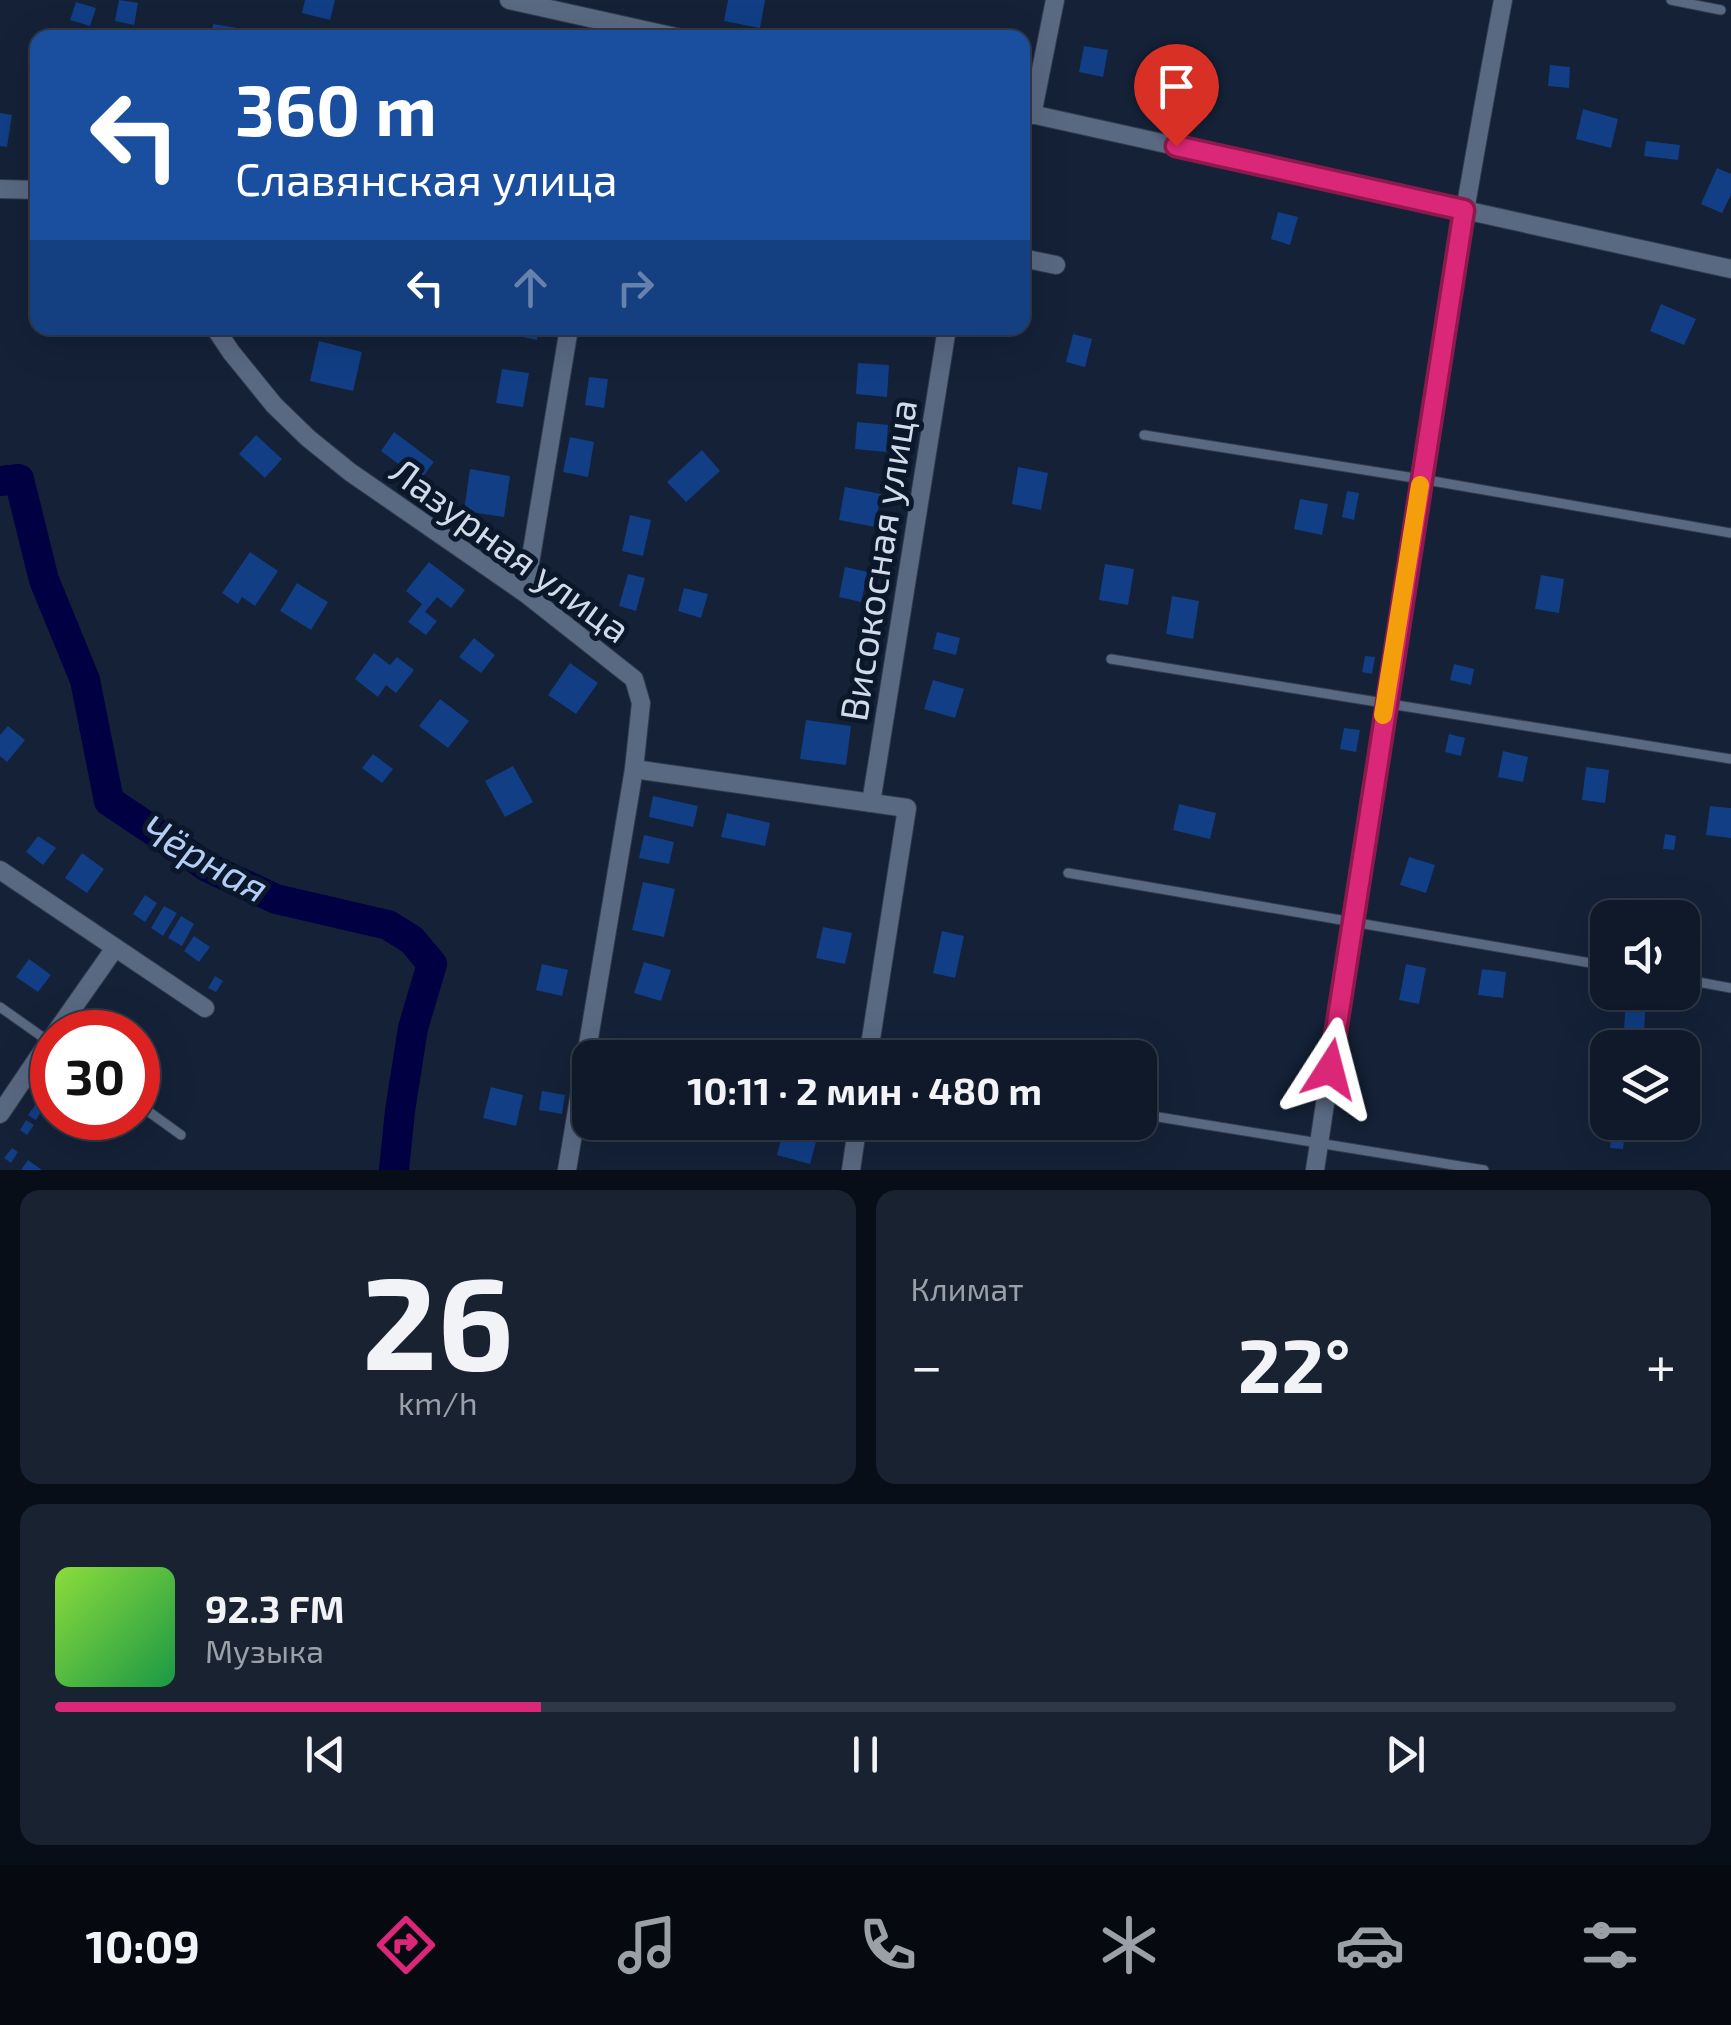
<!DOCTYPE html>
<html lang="ru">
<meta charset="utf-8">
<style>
:root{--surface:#0f1929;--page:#182231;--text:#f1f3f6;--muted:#9ba0a8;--line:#2f3846;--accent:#db2777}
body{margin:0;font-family:"Exo 2",sans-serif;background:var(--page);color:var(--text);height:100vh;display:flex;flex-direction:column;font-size:38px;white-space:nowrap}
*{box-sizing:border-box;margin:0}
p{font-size:32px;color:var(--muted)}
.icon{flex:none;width:55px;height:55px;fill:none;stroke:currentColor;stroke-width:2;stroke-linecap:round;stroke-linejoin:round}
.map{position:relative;height:1170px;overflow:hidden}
.side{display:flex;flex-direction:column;gap:20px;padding:20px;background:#080e17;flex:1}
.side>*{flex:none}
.top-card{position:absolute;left:30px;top:30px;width:1000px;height:305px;border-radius:20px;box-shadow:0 10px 40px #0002,0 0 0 2px var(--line);background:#1a4fa0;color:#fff;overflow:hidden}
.buttons{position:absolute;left:1590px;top:900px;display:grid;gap:20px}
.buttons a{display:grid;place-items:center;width:110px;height:110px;border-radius:20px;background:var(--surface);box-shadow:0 10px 40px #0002,0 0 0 2px var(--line);font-size:50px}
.speed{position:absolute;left:30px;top:1010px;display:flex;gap:20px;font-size:50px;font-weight:700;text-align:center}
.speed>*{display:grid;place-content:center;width:130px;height:130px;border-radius:50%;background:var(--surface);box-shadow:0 10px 40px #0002,0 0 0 2px var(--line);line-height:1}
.speed .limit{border:15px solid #d22;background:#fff;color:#111}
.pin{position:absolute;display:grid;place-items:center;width:85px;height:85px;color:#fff;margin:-102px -42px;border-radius:50% 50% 50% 0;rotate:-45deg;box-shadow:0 0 10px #0007}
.pin .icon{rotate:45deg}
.me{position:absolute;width:110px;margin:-55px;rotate:9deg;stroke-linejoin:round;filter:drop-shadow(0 0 8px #0008)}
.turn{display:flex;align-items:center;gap:35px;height:210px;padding:0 40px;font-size:45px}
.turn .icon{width:130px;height:130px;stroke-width:2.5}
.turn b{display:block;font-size:70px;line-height:85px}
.lanes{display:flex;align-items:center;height:95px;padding:0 40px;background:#0003;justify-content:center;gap:50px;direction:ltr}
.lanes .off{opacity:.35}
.big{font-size:75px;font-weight:700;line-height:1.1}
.side .widget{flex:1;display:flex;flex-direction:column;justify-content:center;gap:15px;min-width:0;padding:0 35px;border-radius:20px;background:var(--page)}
.side .dial{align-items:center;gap:0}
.dial b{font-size:130px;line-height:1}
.song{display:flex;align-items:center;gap:30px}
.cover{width:120px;height:120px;border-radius:15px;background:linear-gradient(135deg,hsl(90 70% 55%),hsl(140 70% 35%))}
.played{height:10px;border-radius:5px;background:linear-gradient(90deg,var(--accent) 30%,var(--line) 30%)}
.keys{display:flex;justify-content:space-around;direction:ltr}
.heat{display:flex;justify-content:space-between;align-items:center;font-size:55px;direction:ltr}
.side .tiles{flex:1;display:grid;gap:20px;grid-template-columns:1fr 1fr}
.widget:last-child{grid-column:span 2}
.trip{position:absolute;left:572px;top:1040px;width:585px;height:100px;border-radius:20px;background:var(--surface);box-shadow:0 10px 40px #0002,0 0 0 2px var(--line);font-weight:700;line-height:100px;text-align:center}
.tab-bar{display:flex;height:160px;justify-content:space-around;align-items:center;background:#060a10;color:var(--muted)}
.tab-bar .icon{width:70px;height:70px}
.tab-bar .selected{color:var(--accent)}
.tab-bar b{font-size:45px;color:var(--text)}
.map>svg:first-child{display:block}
</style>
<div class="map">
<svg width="1731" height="1170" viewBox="0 0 1731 1170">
<rect width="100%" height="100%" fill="#142137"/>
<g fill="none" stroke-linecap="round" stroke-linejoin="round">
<polyline stroke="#000043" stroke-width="30" points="0,481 19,479 44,580 85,680 109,801 209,868 276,899 388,925 412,940 432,964 413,1028 400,1111 394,1170"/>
</g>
<g fill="#113e85">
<polygon points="119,0 138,3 134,25 115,21"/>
<polygon points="305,0 335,0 330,20 302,13"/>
<polygon points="728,0 765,0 760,28 724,21"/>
<polygon points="76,2 96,8 90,26 70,20"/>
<polygon points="213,24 243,29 242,38 211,38"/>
<polygon points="967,31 993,35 992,38 966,38"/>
<polygon points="1084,46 1108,50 1103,77 1079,72"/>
<polygon points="1550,65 1570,67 1569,88 1548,86"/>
<polygon points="1583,109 1618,119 1611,148 1576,139"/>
<polygon points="0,113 12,115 7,147 0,146"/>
<polygon points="1646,141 1680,145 1678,160 1644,156"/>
<polygon points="1717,168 1731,174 1731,195 1722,213 1701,204"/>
<polygon points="1278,212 1298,217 1290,245 1271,239"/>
<polygon points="1661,304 1696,319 1684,345 1650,331"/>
<polygon points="511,328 539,328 537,340 509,334"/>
<polygon points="1073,334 1092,339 1085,367 1066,362"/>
<polygon points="319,341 362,352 353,391 310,381"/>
<polygon points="858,363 889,365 887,397 856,394"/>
<polygon points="502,369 529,373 523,407 496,403"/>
<polygon points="589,377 608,379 604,408 585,405"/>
<polygon points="857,422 888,425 886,452 855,449"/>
<polygon points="394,432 434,462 420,480 381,451"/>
<polygon points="256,435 282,459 265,478 239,454"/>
<polygon points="570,437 594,442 588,477 563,472"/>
<polygon points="702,450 720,471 686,502 667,482"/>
<polygon points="1018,467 1048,473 1041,510 1012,504"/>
<polygon points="470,469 510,476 504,517 464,511"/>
<polygon points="845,487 881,494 875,527 839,520"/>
<polygon points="1347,491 1359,493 1354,520 1342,517"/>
<polygon points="1300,499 1328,504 1322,535 1294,529"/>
<polygon points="630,515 651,520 643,556 622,551"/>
<polygon points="250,552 278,571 255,606 242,597 238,604 222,593"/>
<polygon points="429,562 465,590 451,608 437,597 425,612 437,621 426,635 408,622 422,604 406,591"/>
<polygon points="1105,564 1134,569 1128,605 1099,600"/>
<polygon points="845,567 868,572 861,602 839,597"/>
<polygon points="628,574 645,578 636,611 619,606"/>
<polygon points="1541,575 1564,579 1559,613 1535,609"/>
<polygon points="297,583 328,602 311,630 280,611"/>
<polygon points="684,588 708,594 701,618 678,611"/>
<polygon points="1172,596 1199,601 1193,639 1166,634"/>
<polygon points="937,632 960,638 956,655 933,649"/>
<polygon points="474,638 495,655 481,673 459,657"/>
<polygon points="374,653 390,665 397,657 414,670 396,693 386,685 378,697 355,679"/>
<polygon points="1365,656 1375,657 1372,674 1362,672"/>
<polygon points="570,663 598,683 576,714 548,695"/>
<polygon points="1454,664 1474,669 1471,685 1450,680"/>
<polygon points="933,680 964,689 955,718 924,709"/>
<polygon points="440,699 469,721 448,748 419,726"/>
<polygon points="806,720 851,726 846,765 800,759"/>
<polygon points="8,726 25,740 7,762 0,756 0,735"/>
<polygon points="1344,728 1360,730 1356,752 1340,749"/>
<polygon points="1449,734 1465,738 1461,756 1445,752"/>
<polygon points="1503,751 1528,757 1523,782 1498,777"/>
<polygon points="373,754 393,769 382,783 362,768"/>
<polygon points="513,766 533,802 505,817 485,781"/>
<polygon points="1586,767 1609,770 1605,803 1582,800"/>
<polygon points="653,796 698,806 693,827 649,817"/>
<polygon points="1179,804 1216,813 1210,839 1173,830"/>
<polygon points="1710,806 1731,808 1731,838 1706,835"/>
<polygon points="727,813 770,823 765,846 721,837"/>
<polygon points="1665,834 1676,836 1674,850 1663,849"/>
<polygon points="644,835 674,842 669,864 639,858"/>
<polygon points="38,836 56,848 43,865 26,852"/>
<polygon points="82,853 104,869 87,893 65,878"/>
<polygon points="1409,857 1435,865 1426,893 1400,885"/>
<polygon points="643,882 675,889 664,937 632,930"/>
<polygon points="145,895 157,903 145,922 133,914"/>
<polygon points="164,906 177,913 163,936 151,928"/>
<polygon points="181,916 194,924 182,946 168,938"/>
<polygon points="823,927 852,933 845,964 816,958"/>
<polygon points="942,931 964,936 955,978 933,973"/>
<polygon points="194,936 210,947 199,962 184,951"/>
<polygon points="29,959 51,975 38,992 16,977"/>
<polygon points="644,962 671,970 661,1001 634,993"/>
<polygon points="542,964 568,970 562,996 536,990"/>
<polygon points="1406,964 1426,968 1419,1004 1399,1000"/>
<polygon points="1482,969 1506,972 1503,998 1478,995"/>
<polygon points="215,976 223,981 216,992 208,988"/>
<polygon points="1626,1001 1646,1003 1644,1030 1624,1029"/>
<polygon points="639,1041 672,1048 670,1058 636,1058"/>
<polygon points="911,1041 938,1048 935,1058 906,1058"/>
<polygon points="491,1087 523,1095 516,1126 483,1118"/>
<polygon points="542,1091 565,1095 562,1114 539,1110"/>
<polygon points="36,1104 43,1108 36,1120 28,1115"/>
<polygon points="65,1118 95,1118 83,1134 64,1120"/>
<polygon points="26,1120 34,1125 27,1135 20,1130"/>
<polygon points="786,1122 802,1122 820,1127 810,1164 777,1155"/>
<polygon points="1612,1131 1625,1132 1623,1149 1610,1148"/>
<polygon points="12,1148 18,1152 11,1163 4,1158"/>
<polygon points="28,1160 42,1170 21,1170"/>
</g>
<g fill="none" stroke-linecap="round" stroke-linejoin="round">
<g stroke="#343c4e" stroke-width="11">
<g id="lane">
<polyline points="1671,0 1721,10"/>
<polyline points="1144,435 1421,479 1731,533"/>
<polyline points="1111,659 1731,759"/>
<polyline points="1068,873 1608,966"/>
<polyline points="1682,979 1731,988"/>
<polyline points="0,1007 51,1043"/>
<polyline points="138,1104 181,1135"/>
<polyline points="1140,1114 1484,1170"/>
</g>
</g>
<g stroke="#343c4e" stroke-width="20">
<g id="street">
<polyline points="509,0 680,38"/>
<polyline points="1022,112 1731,269"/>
<polyline points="1032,115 1055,0"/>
<polyline points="0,189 38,190"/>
<polyline points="1022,258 1056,265"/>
<polyline points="215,328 231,352 274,405 308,438 350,472 525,593 634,679 641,703 634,769 567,1170"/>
<polyline points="525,593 569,328"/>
<polyline points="634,769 907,808 868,1058"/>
<polyline points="871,803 947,328"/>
<polyline points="0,870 205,1008"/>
<polyline points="56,1032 115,948"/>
<polyline points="0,1114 52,1037"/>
<polyline points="851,1170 858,1122"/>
<path d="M1315,1170C1374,779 1430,388 1503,0"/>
</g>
</g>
<use href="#lane" stroke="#596982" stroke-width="9"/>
<use href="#street" stroke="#596982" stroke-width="18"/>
</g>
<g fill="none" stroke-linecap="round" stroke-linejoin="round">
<g stroke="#8e194d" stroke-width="25">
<polyline id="route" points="1176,146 1464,210 1330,1069"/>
</g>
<use href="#route" stroke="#db2777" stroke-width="18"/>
<polyline stroke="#f59e0b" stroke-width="18" points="1383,715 1420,485"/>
</g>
<g text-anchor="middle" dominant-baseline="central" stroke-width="10" stroke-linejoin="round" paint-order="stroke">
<g font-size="38" fill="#d2dbe9" stroke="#0b182c">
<text transform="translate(511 549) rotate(36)">Лазурная улица</text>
<text transform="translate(877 560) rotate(-81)">Високосная улица</text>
</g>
<g font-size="40" font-style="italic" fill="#b3cdf5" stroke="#0b182c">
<text transform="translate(206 857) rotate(29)">Чёрная</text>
</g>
</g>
</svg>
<div class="buttons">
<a><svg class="icon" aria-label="sound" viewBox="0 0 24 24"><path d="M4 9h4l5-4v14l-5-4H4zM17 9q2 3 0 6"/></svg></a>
<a><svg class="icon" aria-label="layers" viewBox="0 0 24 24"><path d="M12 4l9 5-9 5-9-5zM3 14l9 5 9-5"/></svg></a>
</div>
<div class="speed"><div class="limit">30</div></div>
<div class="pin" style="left:1176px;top:146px;background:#d93025"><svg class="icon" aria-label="arrive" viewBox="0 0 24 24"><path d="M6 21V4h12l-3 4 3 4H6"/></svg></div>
<svg class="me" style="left:1330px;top:1069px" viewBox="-20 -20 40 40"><path d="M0-17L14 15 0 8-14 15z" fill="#db2777" stroke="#fff" stroke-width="4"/></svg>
<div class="trip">10:11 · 2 мин · 480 m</div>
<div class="top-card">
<div class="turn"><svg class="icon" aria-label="left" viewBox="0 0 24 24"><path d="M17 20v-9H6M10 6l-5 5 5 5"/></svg><div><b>360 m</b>Славянская улица</div></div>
<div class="lanes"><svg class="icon" aria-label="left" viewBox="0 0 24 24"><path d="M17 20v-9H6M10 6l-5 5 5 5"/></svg><svg class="icon off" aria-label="ahead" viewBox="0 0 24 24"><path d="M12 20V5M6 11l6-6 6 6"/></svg><svg class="icon off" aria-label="right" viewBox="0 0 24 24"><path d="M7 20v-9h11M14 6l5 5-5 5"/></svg></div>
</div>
</div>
<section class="side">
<div class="tiles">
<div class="widget dial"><b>26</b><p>km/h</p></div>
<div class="widget"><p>Климат</p>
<div class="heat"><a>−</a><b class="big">22°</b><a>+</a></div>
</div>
<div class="widget">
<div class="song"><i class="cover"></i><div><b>92.3 FM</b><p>Музыка</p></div></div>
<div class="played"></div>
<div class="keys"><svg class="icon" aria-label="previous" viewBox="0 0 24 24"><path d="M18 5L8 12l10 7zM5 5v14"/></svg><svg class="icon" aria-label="pause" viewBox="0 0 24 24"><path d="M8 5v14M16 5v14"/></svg><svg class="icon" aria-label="next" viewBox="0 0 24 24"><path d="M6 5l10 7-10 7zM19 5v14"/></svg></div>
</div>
</div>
</section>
<nav class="tab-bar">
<b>10:09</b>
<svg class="icon selected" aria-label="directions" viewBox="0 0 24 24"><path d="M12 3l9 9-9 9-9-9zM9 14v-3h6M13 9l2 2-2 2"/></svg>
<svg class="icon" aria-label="music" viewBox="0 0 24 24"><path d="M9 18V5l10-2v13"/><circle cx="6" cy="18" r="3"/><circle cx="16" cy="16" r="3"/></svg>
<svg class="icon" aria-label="phone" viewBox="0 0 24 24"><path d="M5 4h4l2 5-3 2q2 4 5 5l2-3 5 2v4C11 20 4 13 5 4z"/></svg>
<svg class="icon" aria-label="climate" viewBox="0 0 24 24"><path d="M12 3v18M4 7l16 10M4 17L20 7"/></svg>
<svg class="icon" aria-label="car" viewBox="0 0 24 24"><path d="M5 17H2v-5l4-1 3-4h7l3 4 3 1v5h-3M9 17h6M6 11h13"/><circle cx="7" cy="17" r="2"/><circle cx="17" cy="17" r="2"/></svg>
<svg class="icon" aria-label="filters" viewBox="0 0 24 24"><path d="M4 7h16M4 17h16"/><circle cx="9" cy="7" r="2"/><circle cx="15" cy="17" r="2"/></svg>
</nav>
